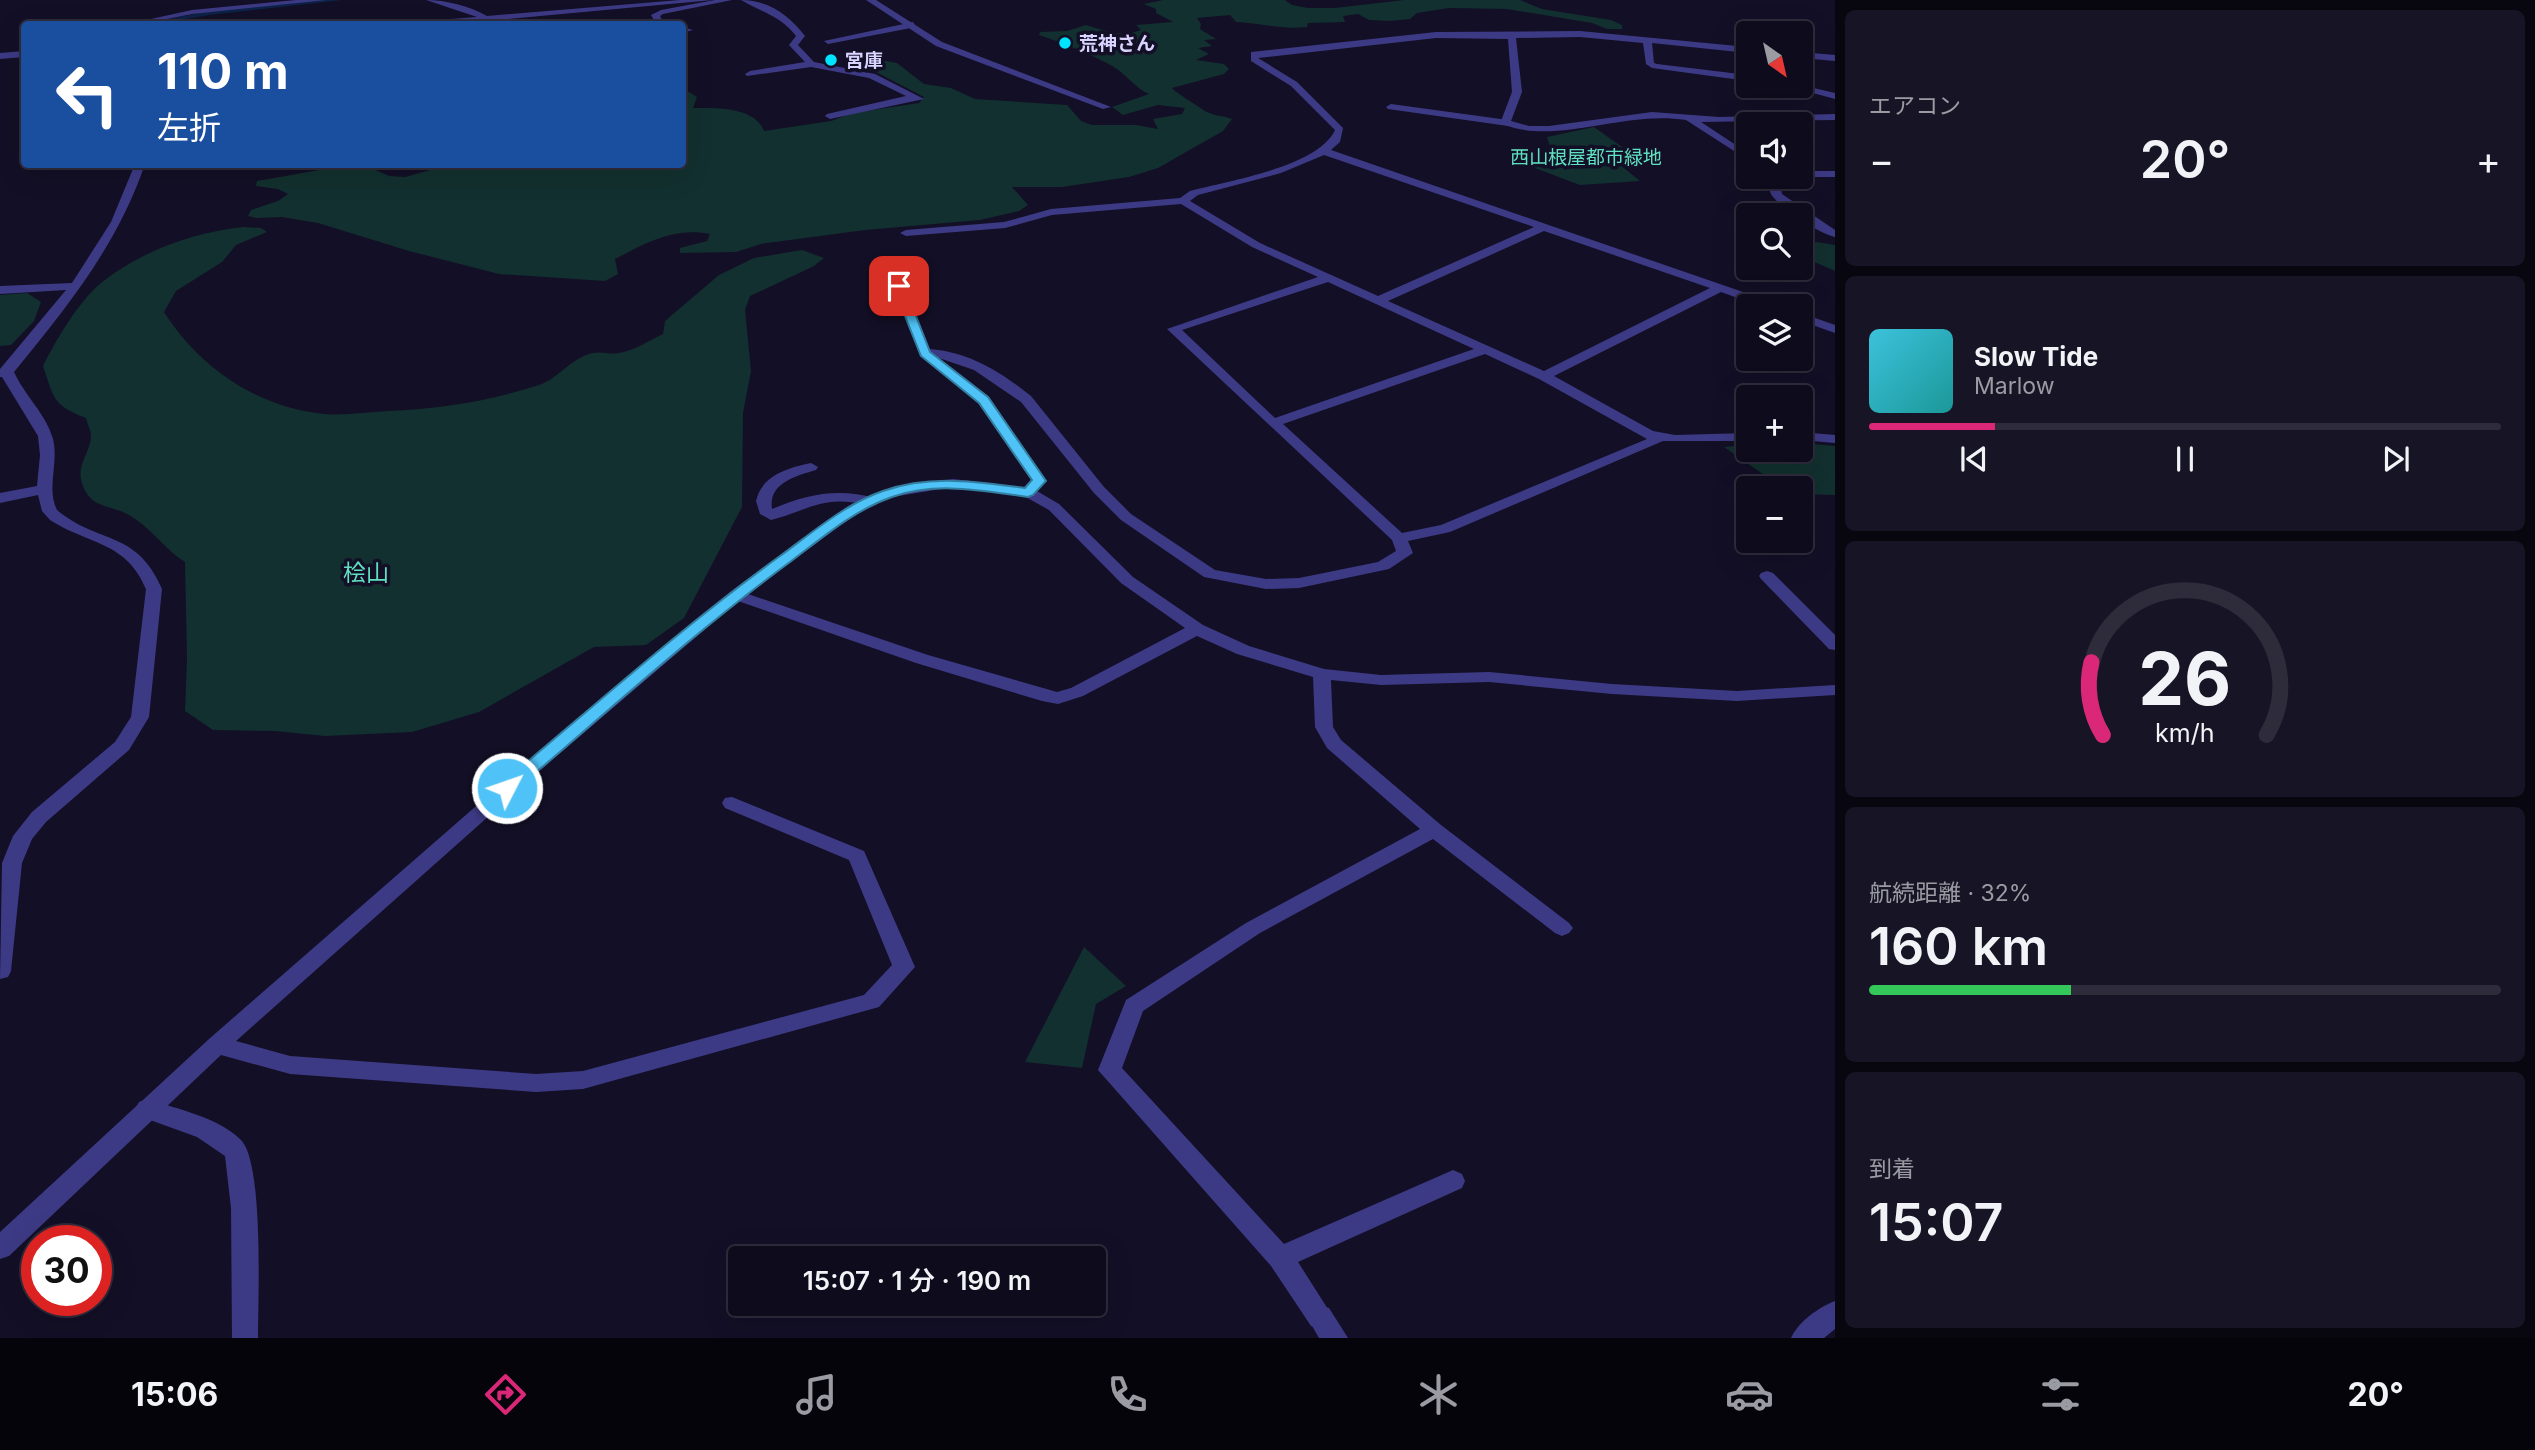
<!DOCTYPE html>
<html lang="ja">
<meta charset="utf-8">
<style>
:root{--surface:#0e0b1c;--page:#171425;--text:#f1f3f6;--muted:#9b9ba3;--line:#2e2b3b;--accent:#db2777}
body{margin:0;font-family:Inter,"Noto Sans JP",sans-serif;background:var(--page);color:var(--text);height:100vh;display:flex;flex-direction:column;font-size:26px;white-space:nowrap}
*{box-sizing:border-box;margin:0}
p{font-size:23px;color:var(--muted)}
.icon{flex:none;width:38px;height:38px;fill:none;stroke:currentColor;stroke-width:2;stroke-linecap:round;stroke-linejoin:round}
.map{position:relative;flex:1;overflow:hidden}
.panel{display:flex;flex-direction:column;gap:10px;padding:10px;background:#08060f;width:700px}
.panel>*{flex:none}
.top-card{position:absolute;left:21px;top:21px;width:665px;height:147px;border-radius:7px;box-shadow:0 7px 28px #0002,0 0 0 2px var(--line);background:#1a4fa0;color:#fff;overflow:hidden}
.needle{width:46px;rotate:146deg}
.tools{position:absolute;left:1736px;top:21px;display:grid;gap:14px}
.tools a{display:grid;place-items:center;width:77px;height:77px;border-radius:7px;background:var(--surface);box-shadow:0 7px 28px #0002,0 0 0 2px var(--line);font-size:35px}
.speed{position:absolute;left:21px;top:1225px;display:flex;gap:14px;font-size:35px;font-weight:700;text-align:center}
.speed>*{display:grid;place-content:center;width:91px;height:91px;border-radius:50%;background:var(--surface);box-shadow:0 7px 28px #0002,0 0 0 2px var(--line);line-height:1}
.speed .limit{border:10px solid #d22;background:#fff;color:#111}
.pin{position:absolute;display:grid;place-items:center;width:60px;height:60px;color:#fff;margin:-30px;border-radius:14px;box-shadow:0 4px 10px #0006}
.me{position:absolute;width:77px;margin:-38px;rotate:49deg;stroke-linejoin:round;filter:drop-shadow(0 0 5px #0008)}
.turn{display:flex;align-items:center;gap:24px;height:147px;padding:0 21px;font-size:32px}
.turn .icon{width:91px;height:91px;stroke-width:2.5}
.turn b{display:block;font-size:49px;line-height:60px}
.big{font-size:52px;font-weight:600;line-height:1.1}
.panel .card{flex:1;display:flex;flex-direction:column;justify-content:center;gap:10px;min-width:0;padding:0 24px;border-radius:10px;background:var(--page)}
.panel .dial{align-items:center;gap:0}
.dial svg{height:182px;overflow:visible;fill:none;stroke:var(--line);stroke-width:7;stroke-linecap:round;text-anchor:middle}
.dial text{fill:var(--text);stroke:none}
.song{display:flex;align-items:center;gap:21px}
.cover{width:84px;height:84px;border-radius:10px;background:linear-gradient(135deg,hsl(190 70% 55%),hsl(180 70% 35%))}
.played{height:7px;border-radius:4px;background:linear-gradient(90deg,var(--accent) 20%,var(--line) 20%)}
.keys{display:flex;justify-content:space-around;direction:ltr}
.heat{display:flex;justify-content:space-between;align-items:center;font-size:38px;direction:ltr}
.charge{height:10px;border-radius:5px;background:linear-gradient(90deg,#34c759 32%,var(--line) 0)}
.trip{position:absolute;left:728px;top:1246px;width:378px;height:70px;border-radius:7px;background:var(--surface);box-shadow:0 7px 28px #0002,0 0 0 2px var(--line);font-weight:600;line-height:70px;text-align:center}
.tab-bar{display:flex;height:112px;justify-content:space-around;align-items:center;background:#06040b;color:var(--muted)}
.tab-bar .icon{width:49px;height:49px}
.tab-bar .on{color:var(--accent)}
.tab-bar b{font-size:32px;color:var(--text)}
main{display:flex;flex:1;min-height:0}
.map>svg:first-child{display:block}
</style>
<main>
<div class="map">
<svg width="1835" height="1338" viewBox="0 0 1835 1338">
<rect width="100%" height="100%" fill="#130f26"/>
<g fill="#12302f">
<path d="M1163,0H1285L1292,5L1308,8H1335L1404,0H1520L1542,9L1611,20L1622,25V29H1607L1592,23L1507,9L1449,8L1417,13L1410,19L1390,21L1369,20L1358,14L1343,16L1345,22L1308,23L1307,27C1279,30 1263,23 1236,22L1230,15L1197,18L1201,24L1200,29L1216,39L1204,40L1212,46L1198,48L1209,54L1196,60L1224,64L1229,69L1224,74L1172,88C1175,92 1198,106 1205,111C1211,115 1224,116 1232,119L1223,131L1158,168L1129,177L1062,187H1012L1028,205L1019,211L980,220L865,230L761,244L736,252L680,253V248L707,241L710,234C674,227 646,243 615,259L618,274L605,281L499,274L409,251L318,223L282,217L256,218L248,216L251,210L278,201L288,194L278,189L256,186L257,181L342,166L371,168L389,176L405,177L452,164H682L683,92H689L697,97L693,108C714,108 755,106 764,131L831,121L853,113L919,103L924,97L874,71L846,67L865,60H880L897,63L924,84L951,88L975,99L1067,105L1081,121L1092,125H1136L1158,129L1153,119L1182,114L1185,108L1158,105L1123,115L1112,107L1149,94C1135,88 1127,75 1114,67C1091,54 1064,43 1039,35L1040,32L1067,31L1086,25L1112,33L1128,34L1141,30L1136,25L1173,22L1156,13V9L1144,4Z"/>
<polygon points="1594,127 1632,154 1614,160 1640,181 1580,185 1527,165 1550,147 1547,137"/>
<path d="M244,227L261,228L267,232L236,245L222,262L176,291L164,312C200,368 257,407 324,414C344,416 367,412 388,411C440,409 489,401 539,385C558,379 572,357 593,353C601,351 611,355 619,353C634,351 650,340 663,334L665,321L719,275L754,258L802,250L824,258L814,266L750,296L745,310L751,371L743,413L742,507L684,618L646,645L594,647L479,712L412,732L325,736L275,731L213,730L185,711L187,658L185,562C163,548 150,526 127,514C110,505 91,508 83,486C74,465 92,452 91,434C90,429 87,423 86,418C52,405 54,398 43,366C56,340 79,301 101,283C141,251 194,232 244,227Z"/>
<polygon points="1817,242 1835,245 1835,271 1801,256 1801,245"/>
<polygon points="27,293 41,302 34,321 11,345 0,346 0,295"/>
<polygon points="1801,443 1835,446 1835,495 1801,494 1801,488 1783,488 1724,447 1748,445 1748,450 1801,450"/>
<polygon points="1084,947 1126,986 1096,1004 1082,1068 1025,1062"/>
</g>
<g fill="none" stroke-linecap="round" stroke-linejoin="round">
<polygon fill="#0c2248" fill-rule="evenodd" points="317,0 342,0 210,15 156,24 142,24 210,11"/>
<g fill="#3d3a85" fill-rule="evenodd">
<polygon points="715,0 732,0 663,14 660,16 664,24 656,24 651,15 661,10"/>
<polygon points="913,22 916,27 828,44 824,41"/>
<polygon points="682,27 693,30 682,33"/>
<polygon points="1391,104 1508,120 1513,123 1508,126 1388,109 1386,107"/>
<path d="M811,463L818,467L816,470C796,476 768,483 772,509C808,494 837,488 875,498L878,501L870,506C823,494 813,509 771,520L760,514L756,501C762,475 788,468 811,463Z"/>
<polygon points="1767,571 1773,573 1835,635 1835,650 1829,649 1761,579 1759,576 1761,573"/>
<path d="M147,1099C177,1109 218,1117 241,1140C264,1163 258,1301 258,1338H232L231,1208L225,1156L197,1137L139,1116L135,1109L139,1102Z"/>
</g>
<polygon fill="#3d3a85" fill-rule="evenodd" points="1320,1305 1329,1308 1348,1338 1319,1338 1307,1317 1311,1308"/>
<g fill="#3d3a85" fill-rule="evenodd">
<polygon points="296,0 326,0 192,14 142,24 128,24 192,10"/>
<path d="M426,0C445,0 470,6 487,16L680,0H713L485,21L421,24L425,21L477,17Z"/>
<path d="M741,0C768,0 789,15 805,36L798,45L814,62L875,74L924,99L830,119L825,116L827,114L906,96L869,78L811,67L747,76L745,74L750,71L805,62L789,45L796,36C781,16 761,12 741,0Z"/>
<polygon points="866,0 876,0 942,42 1111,107 1103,109 936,46"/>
<path d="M1580,31L1748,47V53L1652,43L1654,63L1657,64L1748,75V81L1652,68L1646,64L1643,43L1580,37L1516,38L1522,92L1511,121L1529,126H1549L1652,112L1719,117L1835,114V120L1701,122L1748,153V160L1686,120C1625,110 1558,145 1505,125L1501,121L1512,92L1508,39L1436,38L1258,58L1297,82L1343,128L1340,142L1331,150L1775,303L1777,306H1760L1721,292L1554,376L1653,431L1675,435L1748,433V441H1663L1450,532L1408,541L1413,553L1389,569L1299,588L1266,589L1204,577L1121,520L1094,493L1021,402L974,370L939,358L989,397L1046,481L1037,491L1059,504L1133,577L1203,625L1249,646L1324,669L1381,675L1489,672L1612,684L1737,691L1835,685V695L1737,701L1612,694L1489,682L1381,685L1331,680L1333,727L1341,740L1441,825L1569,923L1573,928L1569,933L1562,936L1555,933L1433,839L1260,933L1143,1011L1122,1068L1284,1244L1444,1174L1453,1170L1462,1174L1465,1181L1462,1188L1298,1262L1333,1317L1329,1326L1320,1329L1311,1326L1271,1266L1098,1070L1126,1000L1246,923L1420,829L1327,748L1315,727L1313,677L1237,654L1197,636L1083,696L1058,704L1042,701L916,663L738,601L552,760L236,1041L290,1056L536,1074L583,1071L864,995L892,965L849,860L725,808L722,803L725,798L732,797L864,851L915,967L879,1007L583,1089L536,1092L290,1074L221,1055L9,1256L0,1259V1232L209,1039L538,752L730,592L848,506L883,490L953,479L1024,487L1031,480L979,403L920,356L893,286L895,283L905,286L930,349C969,352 1001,372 1031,396L1104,487L1131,514L1215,570L1266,579L1299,578L1378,562L1396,551L1392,540L1167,329L1318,277L1252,247L1181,204L1052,215L1005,228L906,236L900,233L906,230L1004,222L1051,209L1180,198L1190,191C1227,181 1318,167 1335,130L1291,86L1251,61V52L1436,32ZM1324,155L1534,227L1378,296L1260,243L1190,201L1198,195L1281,173ZM1544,231L1710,288L1544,371L1388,301ZM1328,282L1474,349L1275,418L1182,330ZM1485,354L1539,379L1647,439L1441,525L1402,533L1283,424ZM953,487L1024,496L1049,510L1121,583L1185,628L1071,688L1057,692L928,655L748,594L858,512L892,497Z"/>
<polygon points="24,51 24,57 0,59 0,53"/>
<polygon points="1801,52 1835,55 1835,61 1801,58"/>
<polygon points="1801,85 1835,93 1835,99 1787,86"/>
<path d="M135,164H145C117,246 67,307 14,372C25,396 46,414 53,439C59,463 46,488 57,510C99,545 136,529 162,589L149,717L129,750L46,822L32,839L22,863L11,971L8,977L0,979L2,863L13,836L32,812L115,742L131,717L146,589C126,541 89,545 50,520L42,511L38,495L0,503V493L37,486L40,455L38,436L2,377H0V369L66,290L0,294V286L72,283L111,222Z"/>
<rect x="1801" y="171" width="34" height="6"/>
<path d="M1769,177H1779L1782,194L1835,230V237C1816,232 1787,212 1774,198C1768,192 1769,185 1769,177Z"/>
<polygon points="1801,313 1835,325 1835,333 1801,321"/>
<polygon points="1801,432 1835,435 1835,443 1801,440"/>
<path d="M1835,1301V1329L1824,1338H1791C1798,1322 1819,1307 1835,1301Z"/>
</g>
</g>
<path fill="#4fc3f7" stroke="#337fa1" stroke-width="2" d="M899,283L904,286L930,352L988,397L1046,481L1033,495L1028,497C983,491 937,481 892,497C854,510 822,538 790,562C693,633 604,715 513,792H501L498,788L501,784C593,707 683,626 780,556C813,532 845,504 883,491C931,474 977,482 1025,488L1032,480L979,403L921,356L893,286Z"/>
<g fill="#00e5ff" stroke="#130f26" stroke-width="2.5">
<circle cx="1065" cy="43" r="7"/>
<circle cx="831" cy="60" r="7"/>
</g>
<g text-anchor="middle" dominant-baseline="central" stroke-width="7" stroke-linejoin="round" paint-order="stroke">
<g font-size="19" font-weight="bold" fill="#d9d4ff" stroke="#130f26" text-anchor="start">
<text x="1079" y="43">荒神さん</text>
<text x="845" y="60">宮庫</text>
</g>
<g font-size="19" fill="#5fe0c0" stroke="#130f26">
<text x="1586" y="157">西山根屋都市緑地</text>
</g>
<g font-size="23" fill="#5fe0c0" stroke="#130f26">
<text x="366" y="573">桧山</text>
</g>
</g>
</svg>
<div class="tools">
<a><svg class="needle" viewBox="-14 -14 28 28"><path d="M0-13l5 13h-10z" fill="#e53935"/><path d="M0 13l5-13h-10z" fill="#9b9ba3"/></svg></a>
<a><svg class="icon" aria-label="sound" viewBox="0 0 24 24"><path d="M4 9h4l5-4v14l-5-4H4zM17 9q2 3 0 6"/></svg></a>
<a><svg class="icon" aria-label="search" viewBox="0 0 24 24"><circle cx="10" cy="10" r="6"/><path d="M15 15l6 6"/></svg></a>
<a><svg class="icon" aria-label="layers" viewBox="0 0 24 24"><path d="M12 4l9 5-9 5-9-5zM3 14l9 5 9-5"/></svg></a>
<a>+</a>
<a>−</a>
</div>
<div class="speed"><div class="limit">30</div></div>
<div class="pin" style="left:899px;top:286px;background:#d93025"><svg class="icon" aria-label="arrive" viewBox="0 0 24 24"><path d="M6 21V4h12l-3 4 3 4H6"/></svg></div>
<svg class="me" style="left:507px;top:788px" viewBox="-20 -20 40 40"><circle r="17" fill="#4fc3f7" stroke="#fff" stroke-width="3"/><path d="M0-11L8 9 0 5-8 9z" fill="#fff"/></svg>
<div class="trip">15:07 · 1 分 · 190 m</div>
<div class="top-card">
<div class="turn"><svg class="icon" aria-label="left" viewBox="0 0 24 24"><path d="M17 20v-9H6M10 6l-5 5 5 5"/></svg><div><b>110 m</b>左折</div></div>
</div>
</div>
<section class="panel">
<div class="card"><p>エアコン</p>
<div class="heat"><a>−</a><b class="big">20°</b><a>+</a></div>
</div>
<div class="card">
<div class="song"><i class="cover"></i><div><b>Slow Tide</b><p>Marlow</p></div></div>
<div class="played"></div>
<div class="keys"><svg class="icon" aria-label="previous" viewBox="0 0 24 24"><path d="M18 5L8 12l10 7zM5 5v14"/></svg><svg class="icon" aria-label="pause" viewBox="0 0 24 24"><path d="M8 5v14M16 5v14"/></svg><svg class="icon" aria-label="next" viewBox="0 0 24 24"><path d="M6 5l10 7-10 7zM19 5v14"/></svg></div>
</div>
<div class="card dial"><svg viewBox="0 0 100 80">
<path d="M14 69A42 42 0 1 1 86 69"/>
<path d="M14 69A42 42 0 0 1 9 37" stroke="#db2777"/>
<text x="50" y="56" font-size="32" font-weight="700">26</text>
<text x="50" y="72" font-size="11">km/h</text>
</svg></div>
<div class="card"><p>航続距離 · 32%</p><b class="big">160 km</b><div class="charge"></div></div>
<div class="card"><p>到着</p><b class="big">15:07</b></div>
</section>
</main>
<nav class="tab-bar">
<b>15:06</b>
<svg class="icon on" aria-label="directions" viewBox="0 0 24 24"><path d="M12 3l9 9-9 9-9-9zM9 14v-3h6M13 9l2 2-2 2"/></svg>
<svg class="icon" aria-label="music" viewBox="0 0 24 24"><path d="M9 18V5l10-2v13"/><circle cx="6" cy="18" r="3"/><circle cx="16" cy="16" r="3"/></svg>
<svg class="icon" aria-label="phone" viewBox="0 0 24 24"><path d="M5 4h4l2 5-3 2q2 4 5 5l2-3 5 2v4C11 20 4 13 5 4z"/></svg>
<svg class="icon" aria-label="climate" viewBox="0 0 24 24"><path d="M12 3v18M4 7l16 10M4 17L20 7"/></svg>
<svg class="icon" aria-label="car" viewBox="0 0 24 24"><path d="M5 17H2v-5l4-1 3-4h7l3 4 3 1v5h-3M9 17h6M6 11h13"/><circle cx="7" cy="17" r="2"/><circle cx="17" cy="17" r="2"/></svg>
<svg class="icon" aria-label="filters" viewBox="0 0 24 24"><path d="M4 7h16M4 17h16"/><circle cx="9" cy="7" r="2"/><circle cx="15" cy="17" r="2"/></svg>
<b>20°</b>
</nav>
